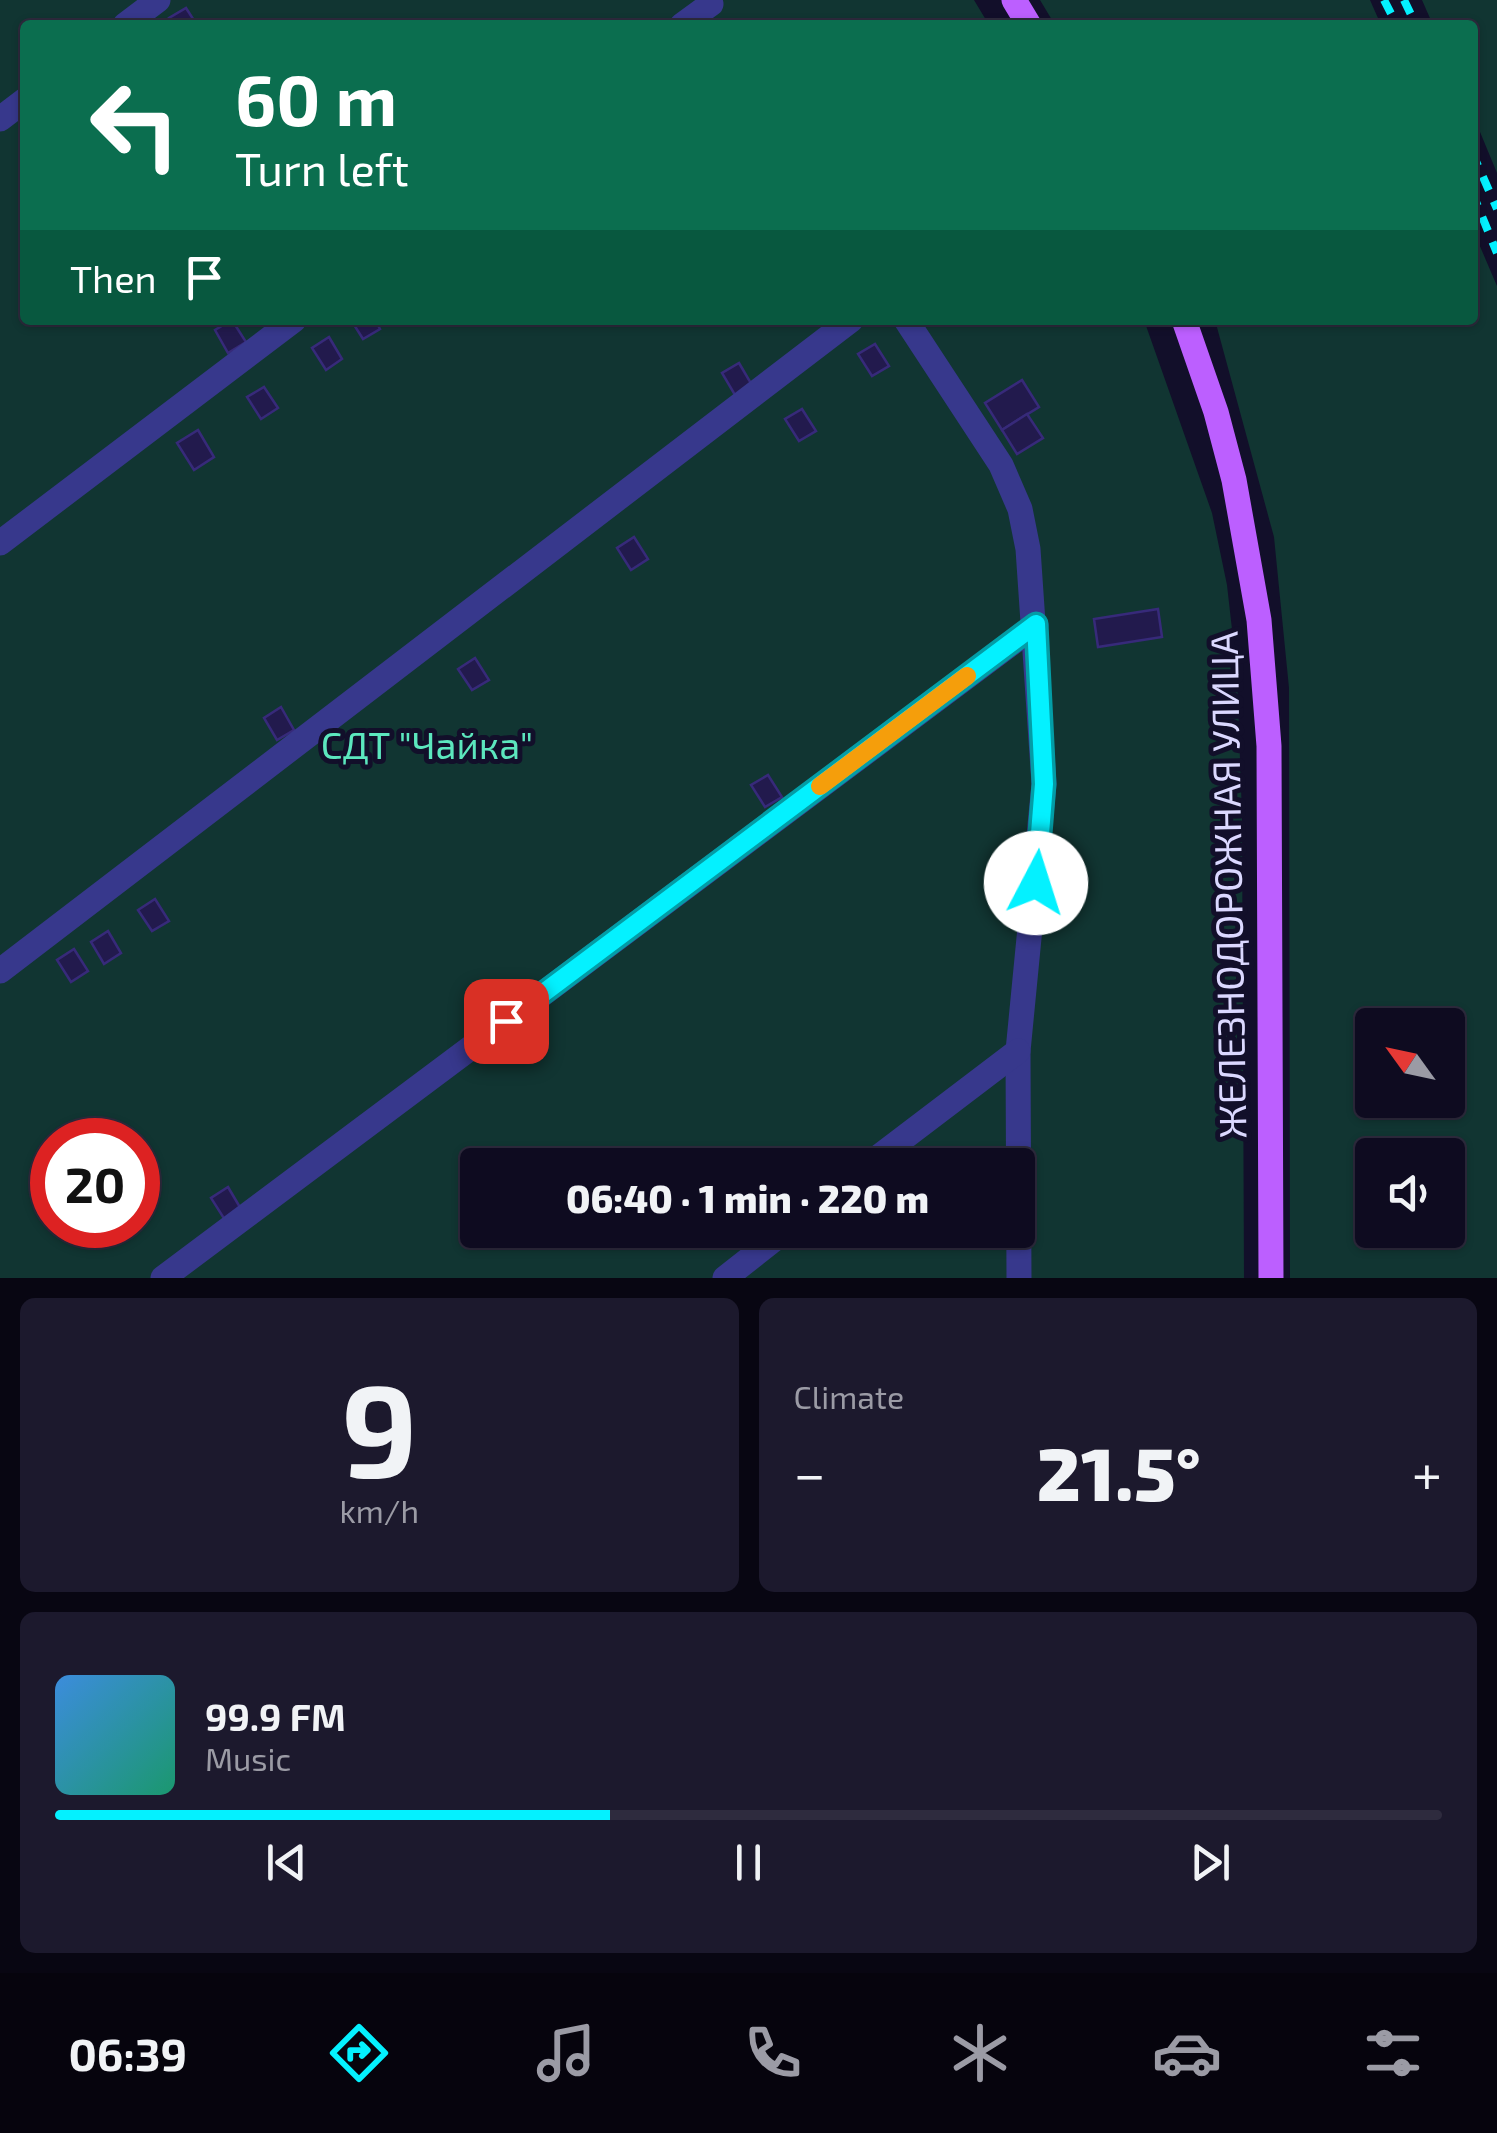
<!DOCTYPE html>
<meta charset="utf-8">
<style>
:root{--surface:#0e0b20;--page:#1c192d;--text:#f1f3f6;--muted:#9b9ba5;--line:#2e2b3e;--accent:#04f1ff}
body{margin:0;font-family:"Exo 2",sans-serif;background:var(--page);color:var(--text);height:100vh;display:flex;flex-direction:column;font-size:38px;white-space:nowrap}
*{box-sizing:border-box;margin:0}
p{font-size:32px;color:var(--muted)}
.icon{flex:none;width:55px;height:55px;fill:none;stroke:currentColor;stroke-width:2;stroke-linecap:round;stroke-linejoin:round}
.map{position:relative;height:1278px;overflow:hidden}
.side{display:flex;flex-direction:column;gap:20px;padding:20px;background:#080612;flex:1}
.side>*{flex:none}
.top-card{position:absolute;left:20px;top:20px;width:1458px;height:305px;border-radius:10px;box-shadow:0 2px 8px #0004,0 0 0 2px var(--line);background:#0b6e4f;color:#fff;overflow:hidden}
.needle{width:65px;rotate:303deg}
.buttons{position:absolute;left:1355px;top:1008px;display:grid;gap:20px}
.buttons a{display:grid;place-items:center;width:110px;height:110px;border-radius:10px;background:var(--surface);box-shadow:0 2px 8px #0004,0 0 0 2px var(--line);font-size:50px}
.speed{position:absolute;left:30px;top:1118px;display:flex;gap:20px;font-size:50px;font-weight:700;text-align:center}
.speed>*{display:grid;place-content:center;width:130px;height:130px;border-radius:50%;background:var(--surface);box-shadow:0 2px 8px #0004,0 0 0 2px var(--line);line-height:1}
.speed .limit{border:15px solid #d22;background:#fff;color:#111}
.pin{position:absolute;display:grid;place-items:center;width:85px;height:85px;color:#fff;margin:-42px;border-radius:20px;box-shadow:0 5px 15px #0006}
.me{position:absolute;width:110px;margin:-55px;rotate:5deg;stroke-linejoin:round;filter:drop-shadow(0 0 8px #0008)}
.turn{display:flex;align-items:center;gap:35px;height:210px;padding:0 50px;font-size:45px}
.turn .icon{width:130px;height:130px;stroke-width:2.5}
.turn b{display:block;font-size:70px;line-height:85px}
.then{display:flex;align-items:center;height:95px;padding:0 50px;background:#0003;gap:20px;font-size:38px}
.big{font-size:75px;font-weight:800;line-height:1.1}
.side .card{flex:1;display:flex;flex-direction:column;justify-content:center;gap:15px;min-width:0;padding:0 35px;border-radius:15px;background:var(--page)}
.side .dial{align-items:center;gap:0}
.dial b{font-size:130px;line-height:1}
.song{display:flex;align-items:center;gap:30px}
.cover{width:120px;height:120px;border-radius:15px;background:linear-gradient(135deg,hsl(210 70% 55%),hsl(160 70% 35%))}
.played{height:10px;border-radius:5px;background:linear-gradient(90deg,var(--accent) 40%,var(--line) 40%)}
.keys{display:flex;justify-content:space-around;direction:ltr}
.heat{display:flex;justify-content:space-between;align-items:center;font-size:55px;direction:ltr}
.side .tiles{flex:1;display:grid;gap:20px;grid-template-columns:1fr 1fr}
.card:last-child{grid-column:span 2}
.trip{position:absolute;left:460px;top:1148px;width:575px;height:100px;border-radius:10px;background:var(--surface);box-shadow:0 2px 8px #0004,0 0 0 2px var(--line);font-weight:800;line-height:100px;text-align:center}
.tabs{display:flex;height:160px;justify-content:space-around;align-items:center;background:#06040d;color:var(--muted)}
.tabs .icon{width:70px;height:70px}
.tabs .current{color:var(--accent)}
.tabs b{font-size:45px;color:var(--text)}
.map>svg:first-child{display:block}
</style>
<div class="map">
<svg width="1497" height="1278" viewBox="0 0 1497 1278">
<rect width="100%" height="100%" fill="#120f2a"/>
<g fill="#113532" fill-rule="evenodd">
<path d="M0,0H974L989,25H25V320H1144L1212,513L1227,585L1237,674L1242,816L1244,1278H0ZM52,1140H138V1225H52ZM478,1165H1018V1230H478Z"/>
<polygon points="1040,0 1370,0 1381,25 1055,25"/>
<polygon points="1422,0 1497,0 1497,173 1473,115 1472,25 1433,25"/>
<path d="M1473,230L1497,286V1278H1290L1289,688L1274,537L1215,320H1472ZM1448,1025V1100H1372V1025ZM1372,1155H1448V1230H1372Z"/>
</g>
<g fill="#221a4d" stroke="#372a7a" stroke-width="2.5">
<polygon points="186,8 197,25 173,25 169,18"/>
<polygon points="232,320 246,342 228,353 215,330"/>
<polygon points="351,320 375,320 380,329 363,339"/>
<polygon points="329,337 342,359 326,370 312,348"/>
<polygon points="875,344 889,366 872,376 858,354"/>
<polygon points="739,363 752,385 735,395 722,373"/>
<polygon points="1022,380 1039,407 1002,430 985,403"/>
<polygon points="264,387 278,408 261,419 247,397"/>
<polygon points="802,409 816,431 799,441 785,419"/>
<polygon points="1027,414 1043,438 1017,454 1002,430"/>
<polygon points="198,430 214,457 194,470 177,443"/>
<polygon points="634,537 648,559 631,570 617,548"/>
<polygon points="1158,609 1162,637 1098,647 1094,619"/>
<polygon points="475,658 489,680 472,690 458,669"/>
<polygon points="281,707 294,730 277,740 264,718"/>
<polygon points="768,775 782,797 765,807 751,785"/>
<polygon points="155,899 169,921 152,931 138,910"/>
<polygon points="108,931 121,953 104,964 91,942"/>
<polygon points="74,949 88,971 71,982 57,960"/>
<polygon points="228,1187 241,1209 225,1220 211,1198"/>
</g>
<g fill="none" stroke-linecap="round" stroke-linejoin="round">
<g stroke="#37388c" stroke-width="25">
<polyline points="125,25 158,0"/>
<polyline points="682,25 711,4"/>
<polyline points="0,119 25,100"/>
<polyline points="906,320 1001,465 1020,509 1028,549 1044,784 1018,1051 1019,1278"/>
<polyline points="0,543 294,320"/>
<polyline points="0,971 851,320"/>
<polyline points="868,1165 1018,1051"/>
<polyline points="163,1278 1036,625"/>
<polyline points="725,1278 786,1230"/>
</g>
<g stroke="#bc5fff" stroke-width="25">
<polyline points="1014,0 1029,25"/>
<polyline points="1184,320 1216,412 1234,480 1259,620 1269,746 1271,1278"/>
</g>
<g stroke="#04f1ff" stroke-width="8" stroke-dasharray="15 12" stroke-linecap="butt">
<polyline points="1384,0 1397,25"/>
<polyline points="1404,0 1416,25"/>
<polyline points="1472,152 1497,209"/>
<polyline points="1472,192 1497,253"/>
</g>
</g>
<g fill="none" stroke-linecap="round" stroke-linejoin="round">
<g stroke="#039da6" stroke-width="25">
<polyline id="route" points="506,1021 1036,624 1044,784 1036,883"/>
</g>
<use href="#route" stroke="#04f1ff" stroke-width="18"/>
<polyline stroke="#f59e0b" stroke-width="18" points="820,786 967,676"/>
</g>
<g text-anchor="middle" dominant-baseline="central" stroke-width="10" stroke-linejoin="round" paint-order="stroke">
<g font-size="38" fill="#5ce7be" stroke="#120f2a">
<text x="427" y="744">СДТ "Чайка"</text>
</g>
<g font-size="38" fill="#dbd8ff" stroke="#120f2a">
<text transform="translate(1227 885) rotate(-91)">ЖЕЛЕЗНОДОРОЖНАЯ УЛИЦА</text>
</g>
</g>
</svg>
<div class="buttons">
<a><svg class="needle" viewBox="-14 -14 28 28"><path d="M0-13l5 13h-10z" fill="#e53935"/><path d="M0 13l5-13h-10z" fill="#9b9ba5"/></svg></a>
<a><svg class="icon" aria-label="sound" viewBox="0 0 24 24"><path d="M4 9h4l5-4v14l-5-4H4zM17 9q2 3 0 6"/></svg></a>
</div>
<div class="speed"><div class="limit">20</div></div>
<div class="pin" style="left:506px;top:1021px;background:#d93025"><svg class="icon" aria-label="arrive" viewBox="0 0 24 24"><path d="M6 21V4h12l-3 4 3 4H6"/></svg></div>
<svg class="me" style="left:1036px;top:883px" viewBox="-20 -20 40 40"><circle r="19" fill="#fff"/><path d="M0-13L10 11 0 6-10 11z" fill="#04f1ff"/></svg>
<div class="trip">06:40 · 1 min · 220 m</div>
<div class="top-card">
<div class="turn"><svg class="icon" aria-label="left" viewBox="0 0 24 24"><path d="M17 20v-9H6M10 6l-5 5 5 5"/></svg><div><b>60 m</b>Turn left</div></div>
<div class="then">Then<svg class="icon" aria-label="arrive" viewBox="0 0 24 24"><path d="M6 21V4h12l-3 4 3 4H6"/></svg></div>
</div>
</div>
<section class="side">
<div class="tiles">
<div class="card dial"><b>9</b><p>km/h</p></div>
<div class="card"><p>Climate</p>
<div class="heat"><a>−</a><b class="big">21.5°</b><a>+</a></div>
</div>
<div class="card">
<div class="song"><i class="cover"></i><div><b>99.9 FM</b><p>Music</p></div></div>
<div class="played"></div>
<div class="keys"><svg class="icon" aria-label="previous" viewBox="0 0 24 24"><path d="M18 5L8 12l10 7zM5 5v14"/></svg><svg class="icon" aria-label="pause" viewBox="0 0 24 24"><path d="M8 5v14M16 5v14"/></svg><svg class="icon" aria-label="next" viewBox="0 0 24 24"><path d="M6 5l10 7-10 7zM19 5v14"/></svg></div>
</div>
</div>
</section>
<nav class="tabs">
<b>06:39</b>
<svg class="icon current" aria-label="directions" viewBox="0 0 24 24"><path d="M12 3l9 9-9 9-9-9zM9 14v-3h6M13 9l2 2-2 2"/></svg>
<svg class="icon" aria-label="music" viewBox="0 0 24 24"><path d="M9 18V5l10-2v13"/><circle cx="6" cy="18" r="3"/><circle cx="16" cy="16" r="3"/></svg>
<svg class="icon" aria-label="phone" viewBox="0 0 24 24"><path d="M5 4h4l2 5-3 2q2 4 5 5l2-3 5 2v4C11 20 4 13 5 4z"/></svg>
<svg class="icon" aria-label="climate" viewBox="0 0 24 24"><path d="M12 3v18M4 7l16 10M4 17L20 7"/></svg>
<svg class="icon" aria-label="car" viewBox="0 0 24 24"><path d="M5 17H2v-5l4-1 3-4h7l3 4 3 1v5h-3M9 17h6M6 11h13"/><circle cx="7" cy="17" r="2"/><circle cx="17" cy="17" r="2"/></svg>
<svg class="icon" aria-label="filters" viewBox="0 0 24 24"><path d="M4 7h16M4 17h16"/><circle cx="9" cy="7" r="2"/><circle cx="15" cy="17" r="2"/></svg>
</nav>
